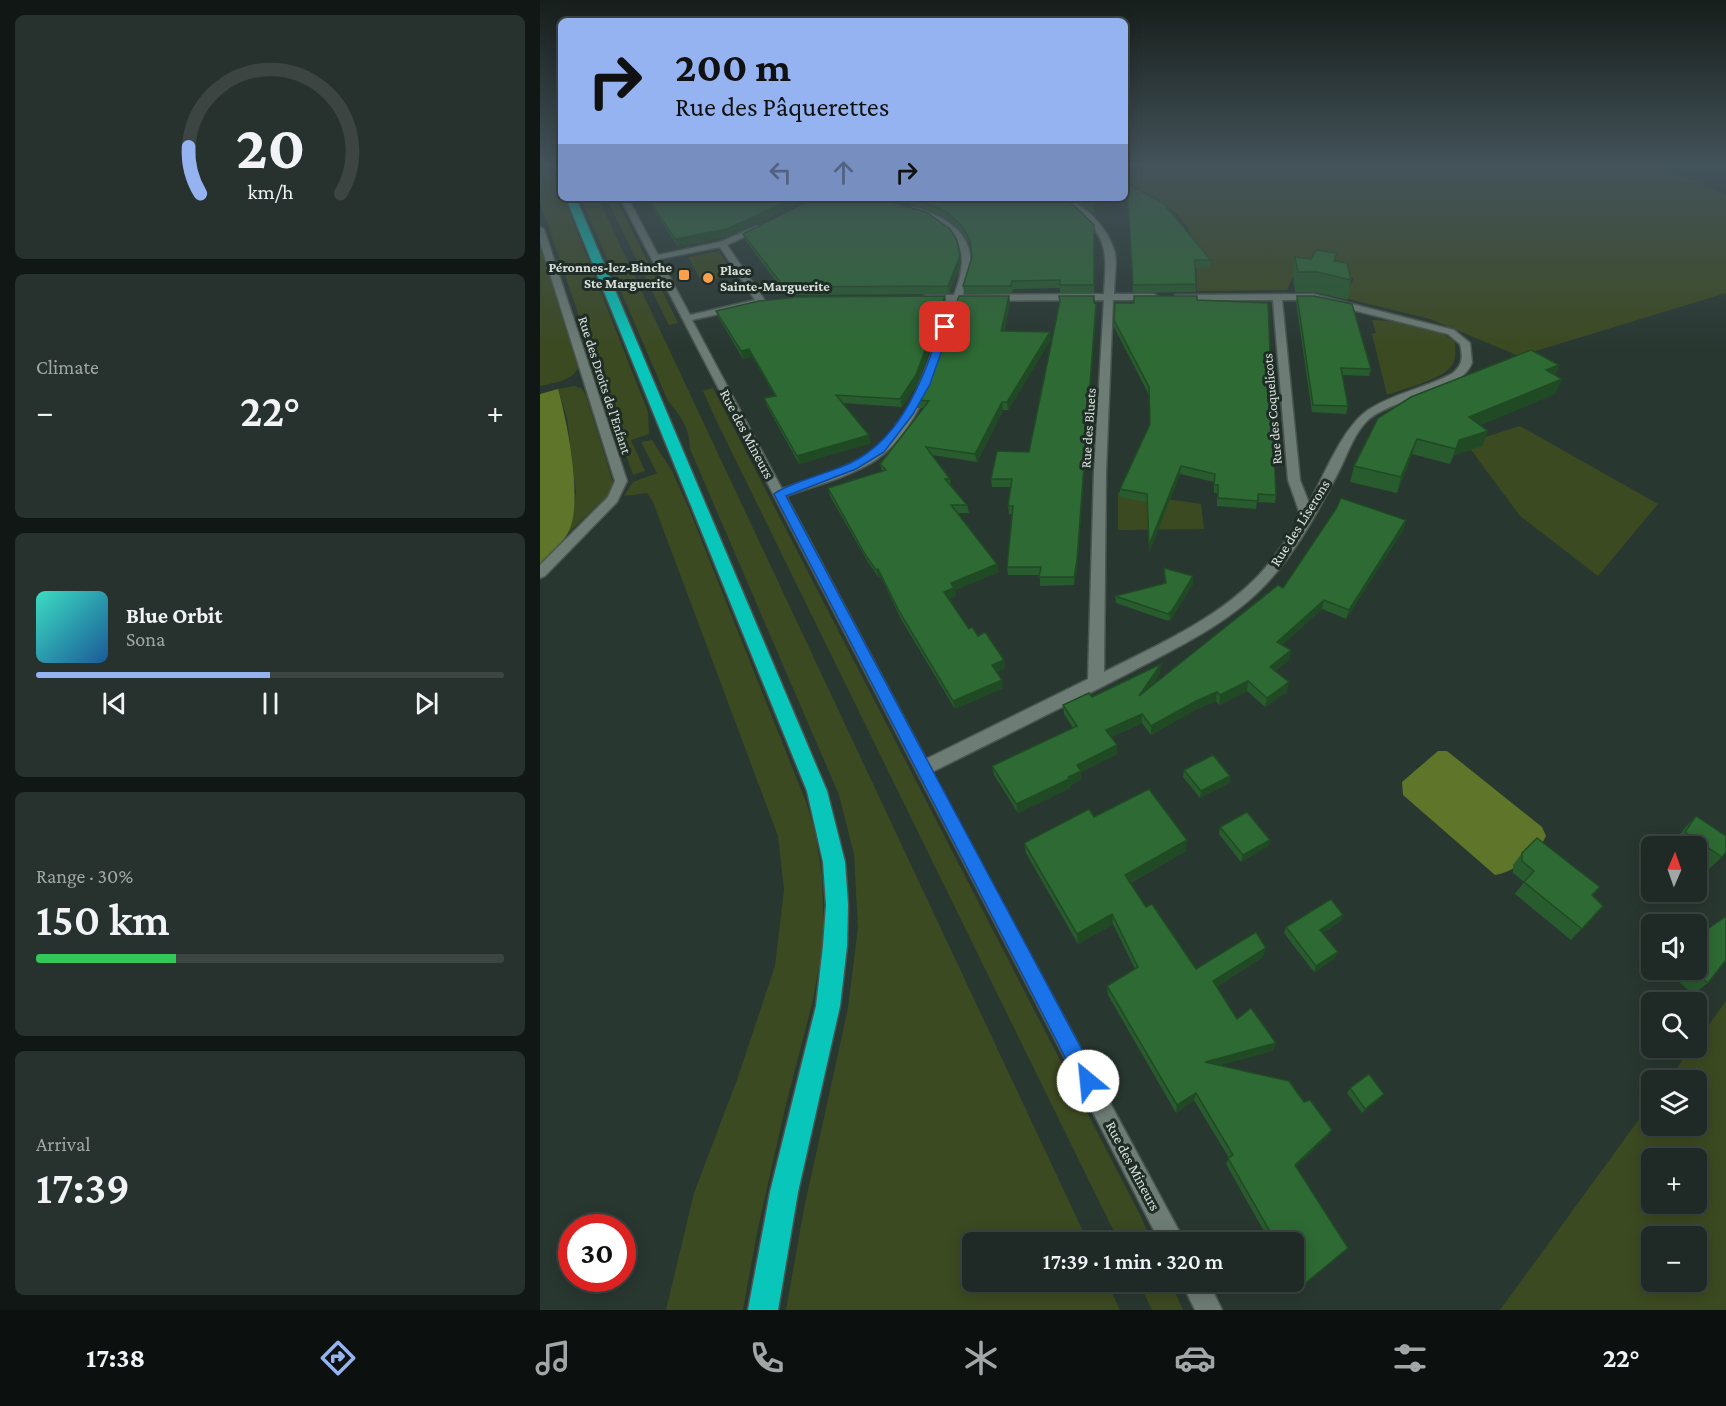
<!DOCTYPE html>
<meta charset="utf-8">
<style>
:root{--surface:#1f2925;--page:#27312d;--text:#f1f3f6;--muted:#a1a6a7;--line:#3c4542;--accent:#95b2f1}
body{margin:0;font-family:"Crimson Pro",serif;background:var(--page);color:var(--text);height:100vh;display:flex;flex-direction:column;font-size:22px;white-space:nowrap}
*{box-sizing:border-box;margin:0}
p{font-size:20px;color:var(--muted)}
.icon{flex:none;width:33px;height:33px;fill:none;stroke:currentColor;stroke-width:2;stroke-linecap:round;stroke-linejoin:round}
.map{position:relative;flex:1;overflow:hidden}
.side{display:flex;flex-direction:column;gap:15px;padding:15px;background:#111714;width:540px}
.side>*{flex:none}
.top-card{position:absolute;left:18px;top:18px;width:570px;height:183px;border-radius:9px;box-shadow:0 3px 15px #0003,0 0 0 2px var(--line);background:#95b2f1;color:#111;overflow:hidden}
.needle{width:39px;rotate:2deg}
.controls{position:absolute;left:1101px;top:836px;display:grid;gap:12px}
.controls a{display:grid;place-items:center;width:66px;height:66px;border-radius:9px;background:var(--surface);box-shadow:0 3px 15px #0003,0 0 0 2px var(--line);font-size:30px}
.speed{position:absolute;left:18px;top:1214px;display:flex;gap:12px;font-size:30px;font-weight:700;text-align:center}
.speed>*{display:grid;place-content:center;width:78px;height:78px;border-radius:50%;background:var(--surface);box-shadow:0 3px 15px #0003,0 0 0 2px var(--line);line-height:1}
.speed .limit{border:9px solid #d22;background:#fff;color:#111}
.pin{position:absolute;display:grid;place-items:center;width:51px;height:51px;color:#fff;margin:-26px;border-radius:12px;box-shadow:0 3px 9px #0006}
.me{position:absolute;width:66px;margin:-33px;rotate:332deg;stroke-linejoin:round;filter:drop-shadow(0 0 4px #0008)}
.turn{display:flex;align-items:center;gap:21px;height:126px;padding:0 18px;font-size:27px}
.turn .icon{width:78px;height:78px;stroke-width:2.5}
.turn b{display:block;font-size:42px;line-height:51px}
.lanes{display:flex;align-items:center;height:57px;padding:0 18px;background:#0003;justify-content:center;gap:30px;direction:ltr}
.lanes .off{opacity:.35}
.big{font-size:45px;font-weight:600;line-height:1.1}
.side .card{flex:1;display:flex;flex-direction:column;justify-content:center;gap:9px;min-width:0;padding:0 21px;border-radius:9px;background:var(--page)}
.side .dial{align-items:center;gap:0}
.dial svg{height:156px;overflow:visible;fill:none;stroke:var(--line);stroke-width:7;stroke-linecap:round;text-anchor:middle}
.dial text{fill:var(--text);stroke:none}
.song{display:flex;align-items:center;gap:18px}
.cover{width:72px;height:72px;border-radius:9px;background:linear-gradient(135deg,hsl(170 70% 55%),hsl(210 70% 35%))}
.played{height:6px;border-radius:3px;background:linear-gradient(90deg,var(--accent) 50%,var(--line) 50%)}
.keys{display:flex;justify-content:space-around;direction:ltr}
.heat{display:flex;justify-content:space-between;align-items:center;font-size:33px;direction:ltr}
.charge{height:9px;border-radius:4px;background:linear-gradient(90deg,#34c759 30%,var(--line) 0)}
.trip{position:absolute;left:422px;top:1232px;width:342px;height:60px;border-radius:9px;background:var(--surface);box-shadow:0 3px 15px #0003,0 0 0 2px var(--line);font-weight:600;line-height:60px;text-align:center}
.dock{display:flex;height:96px;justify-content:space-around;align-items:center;background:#0c100f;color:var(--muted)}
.dock .icon{width:42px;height:42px}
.dock .active{color:var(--accent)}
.dock b{font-size:27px;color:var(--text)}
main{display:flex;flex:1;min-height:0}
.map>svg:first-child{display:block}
</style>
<main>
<section class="side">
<div class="card dial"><svg viewBox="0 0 100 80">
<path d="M14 69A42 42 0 1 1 86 69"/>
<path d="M14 69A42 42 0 0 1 8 45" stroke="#95b2f1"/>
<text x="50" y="56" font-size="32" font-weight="700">20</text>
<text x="50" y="72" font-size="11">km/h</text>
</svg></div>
<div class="card"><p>Climate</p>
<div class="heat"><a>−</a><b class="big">22°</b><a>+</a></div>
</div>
<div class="card">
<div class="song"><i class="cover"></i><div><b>Blue Orbit</b><p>Sona</p></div></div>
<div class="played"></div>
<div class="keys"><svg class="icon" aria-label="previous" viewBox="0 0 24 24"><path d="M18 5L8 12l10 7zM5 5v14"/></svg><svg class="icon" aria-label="pause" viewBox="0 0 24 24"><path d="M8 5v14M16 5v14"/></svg><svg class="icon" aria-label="next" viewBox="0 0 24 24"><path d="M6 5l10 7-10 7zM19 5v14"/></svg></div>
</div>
<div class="card"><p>Range · 30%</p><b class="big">150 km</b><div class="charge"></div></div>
<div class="card"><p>Arrival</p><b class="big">17:39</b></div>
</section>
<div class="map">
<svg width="1186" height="1310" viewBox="0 0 1186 1310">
<rect width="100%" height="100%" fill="#293731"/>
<g fill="#3c4a21" fill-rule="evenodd">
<polygon points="0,166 11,166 21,192 21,198 24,198 32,219 108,412 109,434 91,440 105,471 93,475 0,202"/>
<path d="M585,166H1122L1186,195V293L979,356L890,319L805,298L814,278L758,267L747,290L657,291C656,275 658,258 654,243C646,211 611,195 585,181Z"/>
<path d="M41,198H58L548,1242H432V1281H566L580,1310H246L264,1209L308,1008L318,928L314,854L299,795L150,449C150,429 141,416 128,401Z"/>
<polygon points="66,198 76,198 138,323 129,325"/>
<path d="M0,247L38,368C32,381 13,383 0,386Z"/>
<polygon points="179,251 194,275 162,282 148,257"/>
<path d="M832,320C857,321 896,325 915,342C915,350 917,358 912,365C904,379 863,389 847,395L832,334L836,333Z"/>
<polygon points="34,386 41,388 46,395 73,482 69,495 29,532 36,493 27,418 18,389"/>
<polygon points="173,388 600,1215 612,1242 579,1242 177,422 163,391"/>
<polygon points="980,426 1118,504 1058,576 980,516 926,443"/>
<polygon points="112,440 132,471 149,509 266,802 274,827 282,875 284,938 273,1000 246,1104 218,1228 203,1310 126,1310 154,1193 198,1077 235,966 244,890 238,836 113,502 107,493 84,496 93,482 117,473 101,442"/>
<polygon points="578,492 661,504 664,529 578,530"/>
<path d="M1186,1001V1310H960L1111,1103L1112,1125H1156V1080H1128L1152,1047H1156L1157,1041ZM1112,1158H1156V1203H1112ZM1112,1236H1156V1281H1112Z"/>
<polygon points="598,1281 630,1281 643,1310 612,1310"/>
</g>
<g fill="#5e752a">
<path d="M18,389C27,421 44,503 28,533C22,544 9,555 0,565V394Z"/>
<path d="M898,751H907L1002,827L1006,836C998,854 975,872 955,875L863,795L862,782Z"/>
</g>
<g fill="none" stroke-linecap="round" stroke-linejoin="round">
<g stroke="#4a5550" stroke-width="3">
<g id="minor">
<path d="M80,198H88L118,255L180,242L217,226L224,228L187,245L226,302L224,304L152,320L242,489C269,479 298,472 323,457C375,426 389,353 411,301H386L381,298L386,295H414C433,246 417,227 370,211V207C379,207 389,212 397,216C434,234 436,260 423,295L564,294C566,260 570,238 540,214C533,208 524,204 517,198C542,198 569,229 575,253C577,265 574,281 574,294H614L619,297L614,300H573L566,472L564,672C617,645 675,620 717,577C734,559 748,538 761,517L748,480L733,300H638L635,299V295L773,294L914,330L930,343L932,363C919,395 852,397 827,421C813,435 807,456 798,473C778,511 757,551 727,583C690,623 638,647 591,672C525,706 459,739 392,772L645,1242H620ZM180,247L215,300L150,315L120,259ZM564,300L554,472L548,679L386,759L246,496C274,486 305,478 331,463C385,430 398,354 421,301ZM742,300H773L908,334L920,344C923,357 923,364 913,373C886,388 854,393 828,410C802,428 784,476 769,503L760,480Z"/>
<polygon points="0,227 4,229 87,481 77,502 5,576 0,578 0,565 68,497 75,481 0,242"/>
<polygon points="641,1281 668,1281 682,1310 655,1310"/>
</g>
</g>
<g stroke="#4a5550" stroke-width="3">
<g id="highway">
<polygon points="14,166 21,166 21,176 18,175"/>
<polygon points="26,198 36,198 287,791 305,862 308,905 307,946 300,1006 258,1192 238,1310 208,1310 230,1192 276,1006 283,946 286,905 283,862 267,791"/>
</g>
</g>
<use href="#minor" fill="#6d7c75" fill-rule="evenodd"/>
<use href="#highway" fill="#09c6bb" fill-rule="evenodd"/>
</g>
<g fill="#285b2d">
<polygon points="587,191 671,260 670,268 655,268 656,292 593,293"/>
<polygon points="106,198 271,198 189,236 138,247"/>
<polygon points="275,198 524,198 554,225 554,293 520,293 520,288 473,289 472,293 424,294 423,286 432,257 431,247 422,232 409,220 374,204 338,198 421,264 409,294 246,295 206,241 203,234"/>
<polygon points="525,198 554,198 554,214 537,201"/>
<polygon points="755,257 796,261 811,280 808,300 774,292 755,292 753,276"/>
<polygon points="405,296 406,303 378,383 362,407 302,403 331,443 259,464 227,406 224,398 235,396 212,356 203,359 179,318 176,311"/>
<polygon points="469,296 470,303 464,331 511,339 468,410 463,410 437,462 392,455 410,479 411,486 427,505 429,513 418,513 459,572 415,590 416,596 409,599 429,629 438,636 465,668 456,672 463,688 415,709 361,619 341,577 339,578 328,562 290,496 288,488 342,471 340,464 384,408 377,408 375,400"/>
<polygon points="519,296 554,303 556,310 537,569 534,585 500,586 500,575 468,575 467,567 472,514 469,514 468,506 471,487 452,487 451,479 489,452 519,304"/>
<polygon points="757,296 831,369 829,376 802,375 808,406 806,414 772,412 756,302"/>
<polygon points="657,300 736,495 735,503 717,502 716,509 677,506 677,493 674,493 674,482 640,474 609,553 607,502 580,497 580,489 610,425 609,395 574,327 574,320 594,303"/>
<polygon points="1019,365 1015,375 1022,379 1015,394 940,425 942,446 914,455 910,464 872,454 857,493 810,482 814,466"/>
<polygon points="866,520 863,530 806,619 782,609 742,645 749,660 735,671 747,692 725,707 707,691 679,705 676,701 655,710 611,735 602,723 571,737 577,754 541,772 541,779 530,786 530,788 478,813 454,775 452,766 533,728 524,714 523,705 552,697 620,673 612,686 743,588"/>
<polygon points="624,568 653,584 630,621 629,619 628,621 576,603 575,596 625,584"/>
<polygon points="644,770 690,776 689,783 660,798 643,777"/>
<polygon points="1156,816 1182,857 1168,870 1156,862 1156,846 1132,846 1143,830"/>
<polygon points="554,817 646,851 590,883 606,907 656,969 723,957 676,987 697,1019 736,1043 732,1051 680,1065 764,1102 792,1130 787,1137 756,1166 762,1286 758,1290 753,1281 753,1242 730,1242 686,1164 689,1158 654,1100 636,1113 568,995 567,986 595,969 573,924 538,944 486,853 484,843"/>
<polygon points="680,827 730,840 728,846 701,862 679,834"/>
<polygon points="982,853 1060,887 1052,896 1063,906 1031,940 975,894 984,882 973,873 973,865"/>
<polygon points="801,921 782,933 795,958 774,972 744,933 746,927"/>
<polygon points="1129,969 1156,969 1168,983 1153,994 1127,972"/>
<polygon points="810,1088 840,1099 822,1113 807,1093"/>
</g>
<g fill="#204a24">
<polygon points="254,198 271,198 189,236 138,247 135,239"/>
<polygon points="420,256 421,264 409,294 408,286"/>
<polygon points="405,296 406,303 378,383 362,407 360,399"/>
<polygon points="469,296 470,303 462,338 461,331"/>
<polygon points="556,303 556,310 537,569 534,585 534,577"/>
<polygon points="510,332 511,339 468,410 467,402"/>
<polygon points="209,349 212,356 203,359 201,351"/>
<polygon points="1019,365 1013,380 1006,370"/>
<polygon points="1022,379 1015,394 924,432 929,417"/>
<polygon points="462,402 463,410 437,462 435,454"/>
<polygon points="948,431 942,446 914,455 910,464 919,440"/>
<polygon points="329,435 331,443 259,464 257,456"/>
<polygon points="877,439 872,454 857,493 861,477"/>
<polygon points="641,466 640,474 609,553 609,545"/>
<polygon points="866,520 863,530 806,619 809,610"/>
<polygon points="457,564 459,572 415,590 416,596 406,600 404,592 411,583"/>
<polygon points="338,569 341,577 339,578 336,570"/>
<polygon points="653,576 653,584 630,621 630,614"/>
<polygon points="784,600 782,609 736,651 737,642"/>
<polygon points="751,650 749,660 729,676 730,667"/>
<polygon points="464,660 465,668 454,673 452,665"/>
<polygon points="621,664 620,673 599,705 599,696"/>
<polygon points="462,680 463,688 415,709 413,701"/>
<polygon points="708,681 707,691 679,705 680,695"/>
<polygon points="749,682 747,692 725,707 727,698"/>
<polygon points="677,692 676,701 655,710 611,735 611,726 656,701"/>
<polygon points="602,714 602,723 566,739 566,730"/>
<polygon points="577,745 577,754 541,772 541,779 530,786 530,788 478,813 476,804 528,777 537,765"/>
<polygon points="690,776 689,783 660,798 661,791"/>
<polygon points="647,840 646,851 585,885 585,875"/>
<polygon points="730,840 728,846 701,862 703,855"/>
<polygon points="572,914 573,924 538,944 537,934"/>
<polygon points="803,915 801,921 777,936 780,930"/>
<polygon points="726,948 723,957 671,990 673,981"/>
<polygon points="798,952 795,958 774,972 776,966"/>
<polygon points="736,1043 732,1051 663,1070 665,1062"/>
<polygon points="656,1093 654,1100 636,1113 637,1105"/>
<polygon points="844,1094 840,1099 822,1113 825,1109"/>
<polygon points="792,1130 787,1137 751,1171 755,1165"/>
</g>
<g fill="#2e6a34" stroke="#204a24" stroke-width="1.5">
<polygon points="587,184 623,203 671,260 655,260 656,284 593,285"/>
<polygon points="108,198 254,198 187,229 135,239"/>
<polygon points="275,198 337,198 386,212 410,229 417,240 420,256 408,286 244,287 203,234"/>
<polygon points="375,198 524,198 538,209 554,225 554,285 520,285 520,280 472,281 471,286 423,286 432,257 430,240 421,225 408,213"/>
<polygon points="542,198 554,198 554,207"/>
<polygon points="776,250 797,253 794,261 807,263 811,280 777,272 758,272 755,257 771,259"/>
<polygon points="405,296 376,375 360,399 296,395 329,435 257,456 224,398 236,396 209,349 201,351 176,311 219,301 259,297"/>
<polygon points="419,296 469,296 461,331 510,332 467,402 462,402 435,454 386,447 410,479 405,479 427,505 411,505 457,564 411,583 414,588 404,592 429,629 432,627 438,636 445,632 464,660 452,665 462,680 413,701 359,611 338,569 336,570 325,554 288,488 346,470 340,464 389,401 375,400 391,377"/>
<polygon points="519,296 554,296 554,303 556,303 537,560 534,577 499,577 501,567 467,567 473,506 468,506 472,479 451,479 457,451 489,452 520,301"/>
<polygon points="594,296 657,296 657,300 728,303 736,495 718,494 718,501 678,498 678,485 674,485 675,474 641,466 609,545 607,494 580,489 610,424 609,387 574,320 575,303 594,303"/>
<polygon points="757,296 774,296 812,304 831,369 801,368 808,406 773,405"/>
<polygon points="991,350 1019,365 1006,370 1022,379 929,417 948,431 919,440 916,449 877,439 861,477 814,466 838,418 871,397"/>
<polygon points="801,498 866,520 809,610 784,600 737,642 751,650 730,667 749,682 727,698 708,681 680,695 677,692 656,701 611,726 602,714 566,730 577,745 537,765 541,771 528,777 529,779 476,804 452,766 537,726 523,705 549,693 552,697 621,664 599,696 738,585 743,588 796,509"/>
<polygon points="624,568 653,576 630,614 630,612 628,614 575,596 626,583"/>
<polygon points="673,755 690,776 661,791 644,770"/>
<polygon points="609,789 647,840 585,875 606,907 612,904 656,969 716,932 726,948 673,981 697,1019 711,1008 736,1043 665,1062 749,1081 764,1102 770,1100 792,1130 755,1165 808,1248 762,1286 753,1271 753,1242 736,1242 688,1158 693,1155 656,1093 637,1105 567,986 598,967 572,914 537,934 484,843 549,809 554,817"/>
<polygon points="707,812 730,840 703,855 680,827"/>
<polygon points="1156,816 1186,836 1186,852 1182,857 1145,832"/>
<polygon points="997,838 1060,887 1052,895 1063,906 1042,929 984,882 994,871 982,861 982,853"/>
<polygon points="791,899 803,915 780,930 798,952 776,966 746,927"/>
<polygon points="1185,917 1186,918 1186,960 1168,983 1151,969 1156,969 1156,937"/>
<polygon points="829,1074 844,1094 825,1109 810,1088"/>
</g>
<linearGradient id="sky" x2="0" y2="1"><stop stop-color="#171e1b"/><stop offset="0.47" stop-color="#43535a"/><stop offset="1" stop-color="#43535a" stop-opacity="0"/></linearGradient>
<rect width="1186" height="350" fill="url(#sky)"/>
<path fill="#1a73e8" stroke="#114b97" stroke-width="1.5" d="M405,324L410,327L390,384L373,414L344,452L316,469L246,496L555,1074L558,1081L555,1088L548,1091L541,1088L234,494C244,485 286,473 301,467C360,445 382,381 401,327Z"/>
<g fill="#f9a04c" stroke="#202d27" stroke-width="2">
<rect x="138" y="269" width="12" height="12" rx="3"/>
<circle cx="168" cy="278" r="6"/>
</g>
<g text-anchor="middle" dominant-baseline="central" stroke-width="6" stroke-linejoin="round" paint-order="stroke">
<g font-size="14" font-weight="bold" fill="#d9e1dd" stroke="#202d27" text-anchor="end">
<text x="132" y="267">Péronnes-lez-Binche<tspan x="132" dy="16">Ste Marguerite</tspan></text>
<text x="180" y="270" text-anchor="start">Place<tspan x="180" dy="16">Sainte-Marguerite</tspan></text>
</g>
<g font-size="14" fill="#d9e1dd" stroke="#202d27">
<text transform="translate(65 385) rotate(72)">Rue des Droits de l'Enfant</text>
<text transform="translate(732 409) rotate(-95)">Rue des Coquelicots</text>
<text transform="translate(548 428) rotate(-86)">Rue des Bluets</text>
</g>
<g font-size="15" fill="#d9e1dd" stroke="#202d27">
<text transform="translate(207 434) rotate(62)">Rue des Mineurs</text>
<text transform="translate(760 523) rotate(-58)">Rue des Liserons</text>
<text transform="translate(593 1166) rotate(62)">Rue des Mineurs</text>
</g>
</g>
</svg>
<div class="controls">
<a><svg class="needle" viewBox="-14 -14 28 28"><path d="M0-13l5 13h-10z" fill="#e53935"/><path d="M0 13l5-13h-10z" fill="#a1a6a7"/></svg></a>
<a><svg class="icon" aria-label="sound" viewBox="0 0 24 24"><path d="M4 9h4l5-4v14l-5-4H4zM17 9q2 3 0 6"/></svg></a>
<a><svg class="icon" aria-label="search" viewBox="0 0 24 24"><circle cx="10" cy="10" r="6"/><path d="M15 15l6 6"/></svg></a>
<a><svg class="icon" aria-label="layers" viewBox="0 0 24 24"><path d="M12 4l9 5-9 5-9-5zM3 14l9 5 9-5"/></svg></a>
<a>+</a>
<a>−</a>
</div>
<div class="speed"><div class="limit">30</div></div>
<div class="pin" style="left:405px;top:327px;background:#d93025"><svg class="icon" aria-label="arrive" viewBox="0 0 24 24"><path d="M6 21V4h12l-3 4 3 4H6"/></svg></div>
<svg class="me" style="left:548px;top:1081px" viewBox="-20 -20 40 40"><circle r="19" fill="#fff"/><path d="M0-13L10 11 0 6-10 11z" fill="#1a73e8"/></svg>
<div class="trip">17:39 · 1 min · 320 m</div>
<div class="top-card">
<div class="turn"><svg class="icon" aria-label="right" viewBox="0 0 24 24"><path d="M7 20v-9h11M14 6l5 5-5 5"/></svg><div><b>200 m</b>Rue des Pâquerettes</div></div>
<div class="lanes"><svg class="icon off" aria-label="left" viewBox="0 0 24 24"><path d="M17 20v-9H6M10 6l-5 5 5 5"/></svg><svg class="icon off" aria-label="ahead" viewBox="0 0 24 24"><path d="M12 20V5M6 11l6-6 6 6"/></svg><svg class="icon" aria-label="right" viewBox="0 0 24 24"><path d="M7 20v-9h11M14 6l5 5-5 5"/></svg></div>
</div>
</div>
</main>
<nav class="dock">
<b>17:38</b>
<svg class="icon active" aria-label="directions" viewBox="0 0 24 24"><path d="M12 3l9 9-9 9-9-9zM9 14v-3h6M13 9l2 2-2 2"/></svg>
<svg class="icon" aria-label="music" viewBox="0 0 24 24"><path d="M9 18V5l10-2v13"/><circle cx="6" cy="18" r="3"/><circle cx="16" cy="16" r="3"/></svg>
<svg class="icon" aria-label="phone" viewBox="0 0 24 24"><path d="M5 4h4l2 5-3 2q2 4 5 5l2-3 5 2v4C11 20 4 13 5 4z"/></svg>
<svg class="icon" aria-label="climate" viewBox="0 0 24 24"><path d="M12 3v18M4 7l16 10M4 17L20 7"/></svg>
<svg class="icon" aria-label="car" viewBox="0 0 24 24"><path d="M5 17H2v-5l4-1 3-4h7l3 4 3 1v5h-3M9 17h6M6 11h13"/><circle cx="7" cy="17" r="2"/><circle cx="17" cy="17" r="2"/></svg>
<svg class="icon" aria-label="filters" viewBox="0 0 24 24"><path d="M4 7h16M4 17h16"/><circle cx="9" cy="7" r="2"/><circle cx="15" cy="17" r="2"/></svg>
<b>22°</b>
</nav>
